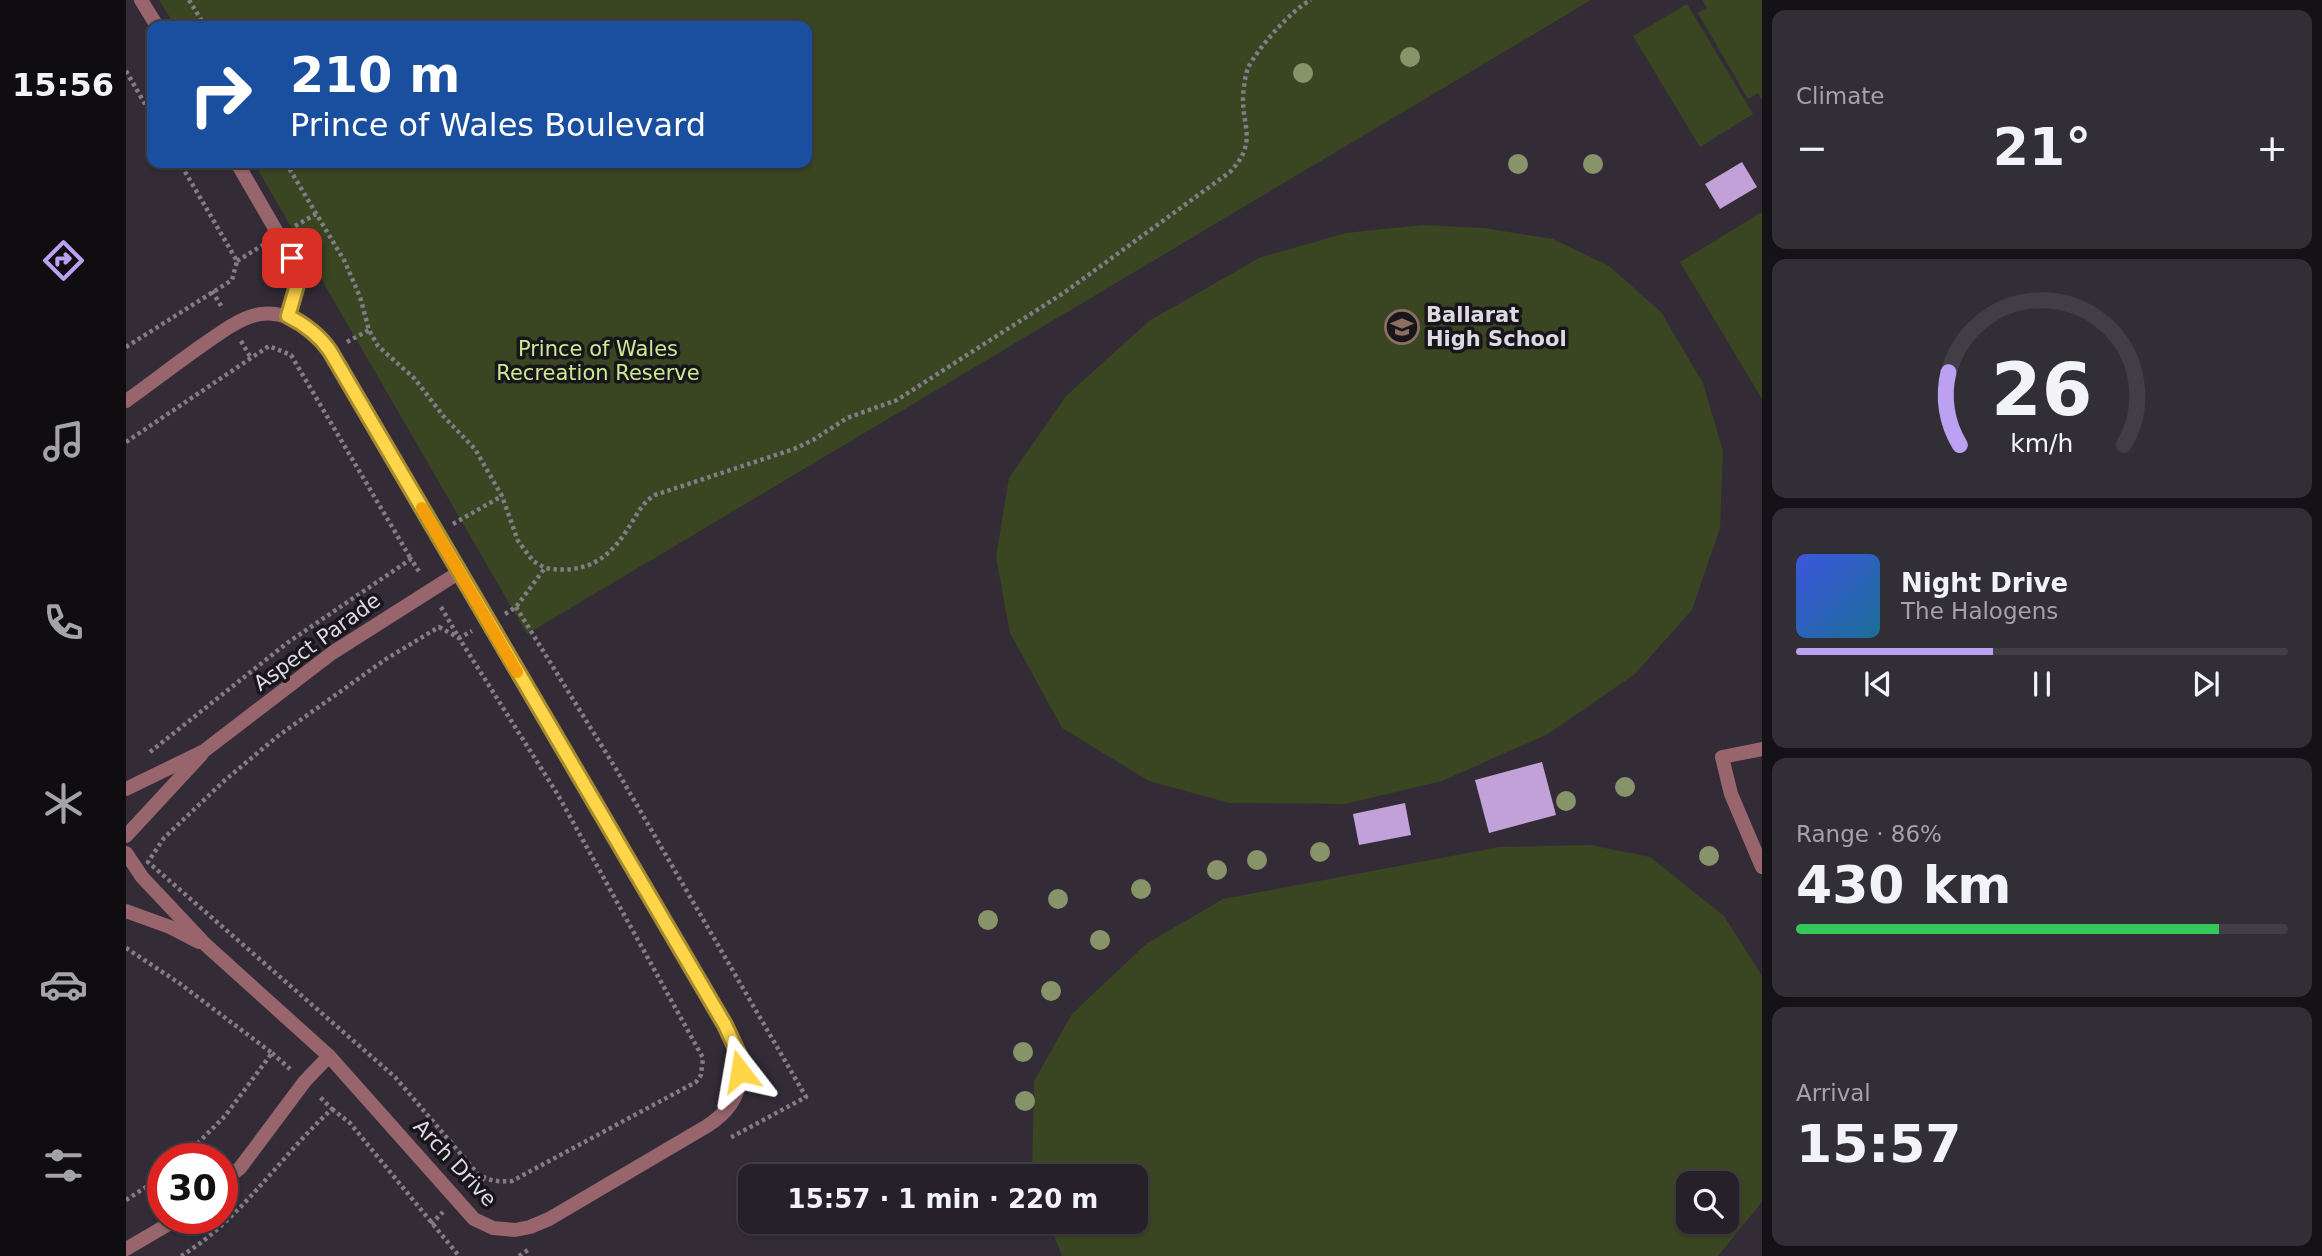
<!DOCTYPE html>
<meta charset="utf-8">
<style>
:root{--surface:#262129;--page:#322e35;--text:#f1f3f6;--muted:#a4a3a8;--line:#423e46;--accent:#bca0f2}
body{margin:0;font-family:"DejaVu Sans",sans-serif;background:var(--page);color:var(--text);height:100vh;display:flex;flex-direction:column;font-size:26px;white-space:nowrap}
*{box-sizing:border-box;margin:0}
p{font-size:23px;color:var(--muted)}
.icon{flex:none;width:38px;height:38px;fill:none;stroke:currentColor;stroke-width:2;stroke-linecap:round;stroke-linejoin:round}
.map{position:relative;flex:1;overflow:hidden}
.details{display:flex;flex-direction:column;gap:10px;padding:10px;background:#151217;width:560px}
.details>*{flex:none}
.banner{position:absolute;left:21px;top:21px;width:665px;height:147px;border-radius:14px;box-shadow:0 2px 5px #0004,0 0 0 2px var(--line);background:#1a4fa0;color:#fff;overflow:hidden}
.buttons{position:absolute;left:1550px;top:1171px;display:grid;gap:14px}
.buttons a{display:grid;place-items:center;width:63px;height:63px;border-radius:14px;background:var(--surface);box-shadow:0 2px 5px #0004,0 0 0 2px var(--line);font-size:35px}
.speed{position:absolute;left:21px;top:1143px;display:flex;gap:14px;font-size:35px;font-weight:700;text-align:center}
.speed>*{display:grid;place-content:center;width:91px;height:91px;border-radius:50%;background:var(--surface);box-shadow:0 2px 5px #0004,0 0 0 2px var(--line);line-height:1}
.speed .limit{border:10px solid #d22;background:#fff;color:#111}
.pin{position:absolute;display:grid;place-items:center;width:60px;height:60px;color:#fff;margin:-30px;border-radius:14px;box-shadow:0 4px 10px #0006}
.me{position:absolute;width:77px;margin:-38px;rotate:346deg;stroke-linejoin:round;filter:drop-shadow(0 0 5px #0008)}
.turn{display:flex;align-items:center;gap:24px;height:147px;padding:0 28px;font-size:32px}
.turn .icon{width:91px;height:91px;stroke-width:2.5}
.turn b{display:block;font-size:49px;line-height:60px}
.big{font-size:52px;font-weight:700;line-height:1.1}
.details .widget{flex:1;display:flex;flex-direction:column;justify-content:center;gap:10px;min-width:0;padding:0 24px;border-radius:14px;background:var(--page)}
.details .dial{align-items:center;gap:0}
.dial svg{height:182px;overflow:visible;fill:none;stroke:var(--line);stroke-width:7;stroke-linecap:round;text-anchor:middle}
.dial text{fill:var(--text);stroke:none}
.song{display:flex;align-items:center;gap:21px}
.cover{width:84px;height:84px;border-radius:10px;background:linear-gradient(135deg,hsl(230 70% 55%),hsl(200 70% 35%))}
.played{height:7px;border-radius:4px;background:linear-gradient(90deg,var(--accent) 40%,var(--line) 40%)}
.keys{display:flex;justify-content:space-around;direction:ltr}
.heat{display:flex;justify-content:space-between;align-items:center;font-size:38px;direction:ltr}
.charge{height:10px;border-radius:5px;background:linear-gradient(90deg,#34c759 86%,var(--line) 0)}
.trip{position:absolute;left:612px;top:1164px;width:410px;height:70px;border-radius:14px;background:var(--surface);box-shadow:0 2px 5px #0004,0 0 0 2px var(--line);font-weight:700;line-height:70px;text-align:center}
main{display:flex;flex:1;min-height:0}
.menu{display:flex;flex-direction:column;width:126px;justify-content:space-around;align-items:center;background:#0f0d10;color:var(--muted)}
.menu .icon{width:49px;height:49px}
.menu .on{color:var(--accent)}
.menu b{font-size:32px;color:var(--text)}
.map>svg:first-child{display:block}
</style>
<main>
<nav class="menu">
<b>15:56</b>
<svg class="icon on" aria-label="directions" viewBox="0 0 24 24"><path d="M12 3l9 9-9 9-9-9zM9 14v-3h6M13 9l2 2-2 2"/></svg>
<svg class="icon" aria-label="music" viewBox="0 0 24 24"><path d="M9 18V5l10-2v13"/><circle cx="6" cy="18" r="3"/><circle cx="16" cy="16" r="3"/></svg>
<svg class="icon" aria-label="phone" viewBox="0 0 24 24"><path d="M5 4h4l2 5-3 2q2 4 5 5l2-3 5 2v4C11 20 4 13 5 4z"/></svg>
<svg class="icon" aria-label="climate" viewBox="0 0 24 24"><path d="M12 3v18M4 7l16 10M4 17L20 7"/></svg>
<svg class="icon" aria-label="car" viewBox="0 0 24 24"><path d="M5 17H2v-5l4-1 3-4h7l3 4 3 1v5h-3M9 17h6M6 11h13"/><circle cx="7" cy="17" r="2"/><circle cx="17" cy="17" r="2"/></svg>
<svg class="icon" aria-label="filters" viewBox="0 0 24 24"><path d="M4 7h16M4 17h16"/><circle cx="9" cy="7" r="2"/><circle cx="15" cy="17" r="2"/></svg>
</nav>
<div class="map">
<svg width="1636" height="1256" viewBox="0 0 1636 1256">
<rect width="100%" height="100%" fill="#332c37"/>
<g fill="#3a4521" fill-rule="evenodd">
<polygon points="33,0 1465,0 401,634 128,163 681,163 681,26 49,26"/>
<polygon points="1576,0 1636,0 1636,101 1632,93 1622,99 1572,13 1581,8"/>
<polygon points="1561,4 1627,114 1574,147 1507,36"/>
<polygon points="1636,212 1636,399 1554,262"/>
<polygon points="1296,225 1358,228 1427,239 1483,266 1535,312 1577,383 1597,451 1594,528 1566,610 1509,674 1422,734 1316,781 1219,804 1103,803 1023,781 936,728 884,633 870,557 883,478 940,396 1023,321 1133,258 1220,233"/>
<path d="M1464,845L1524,857L1598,916L1636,976V1202L1592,1256H936L923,1222H1010V1176H906L908,1081L946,1014L1020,944L1097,899L1373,847ZM1601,1183V1222H1563V1183Z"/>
</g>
<g fill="#c2a0d8">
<polygon points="1616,162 1631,187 1594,209 1579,184"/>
<polygon points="1416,762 1430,815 1363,833 1349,780"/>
<polygon points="1279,803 1285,835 1233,845 1227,814"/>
</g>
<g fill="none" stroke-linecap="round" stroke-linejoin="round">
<g stroke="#817c85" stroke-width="4.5" stroke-dasharray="3.5 3.5" stroke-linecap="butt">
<polyline points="63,0 79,26"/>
<polyline points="0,71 26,116"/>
<polyline points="160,163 219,262 234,297 243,330 252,346 288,378 319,418 349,449 376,496 392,541 407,561 419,568"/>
<polyline points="169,226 190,214"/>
<polyline points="111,261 137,245"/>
<polyline points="86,291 97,309"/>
<polyline points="115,341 125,358"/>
<polyline points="221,342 243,330"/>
<polyline points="0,347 106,280 111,261 54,163"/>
<polyline points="0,442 143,346 165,355 285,559"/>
<polyline points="327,524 376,496"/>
<polyline points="315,607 333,638 346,631"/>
<polyline points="390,607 490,769 680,1097 602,1139"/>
<path d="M379,614L390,607L419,568C455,574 479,563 499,533C509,519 514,504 529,495L668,449L687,440L721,418L771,400L939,292L1104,172C1132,142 1116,128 1117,95C1118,86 1119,76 1122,68C1131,49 1166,9 1185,0"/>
<path d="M313,627L333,638L432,795L577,1058L575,1075L570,1082L386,1181C372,1182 362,1181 351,1173L269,1077L22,862L38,838L99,780L152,736L260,659Z"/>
<polyline points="24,752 161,643 285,559 294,573"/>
<polyline points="0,948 53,983 146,1053 99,1116 57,1158"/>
<polyline points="146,1053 164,1069"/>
<polyline points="206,1109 224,1123 333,1256"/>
<polyline points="345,1189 358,1178"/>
<polyline points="0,1200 37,1176"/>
<polyline points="305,1224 317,1212"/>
<path d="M55,1256C114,1221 155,1155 206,1109L193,1096"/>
<polyline points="393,1256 402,1250"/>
</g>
<polyline stroke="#98656c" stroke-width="14" points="1636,749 1596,757 1605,794 1636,867"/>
<g stroke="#98656c" stroke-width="14">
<polyline points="15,0 31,26"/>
<polyline points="111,163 166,258 171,285 162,316"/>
<path d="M0,401C24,384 47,366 71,349C119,315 145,294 196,340L599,1025C620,1065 623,1099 581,1126L423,1219L404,1227L389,1230L367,1228L348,1219L203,1056L80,945L16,877L0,853"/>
<polyline points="0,789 78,751 206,653 332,573"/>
<polyline points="0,836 75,755"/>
<polyline points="0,911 44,927 73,942"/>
<polyline points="96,1182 114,1168 179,1081 203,1056"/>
<polyline points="0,1249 53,1218"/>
</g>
</g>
<g fill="#879368">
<circle cx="1284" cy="57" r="10"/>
<circle cx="1177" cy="73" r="10"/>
<circle cx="1392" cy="164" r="10"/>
<circle cx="1467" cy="164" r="10"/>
<circle cx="1499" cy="787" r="10"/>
<circle cx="1440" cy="801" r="10"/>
<circle cx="1194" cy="852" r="10"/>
<circle cx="1583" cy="856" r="10"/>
<circle cx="1131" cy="860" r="10"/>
<circle cx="1091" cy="870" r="10"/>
<circle cx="1015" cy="889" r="10"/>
<circle cx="932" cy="899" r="10"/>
<circle cx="862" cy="920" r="10"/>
<circle cx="974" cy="940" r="10"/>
<circle cx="925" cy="991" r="10"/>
<circle cx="897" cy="1052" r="10"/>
<circle cx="899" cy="1101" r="10"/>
</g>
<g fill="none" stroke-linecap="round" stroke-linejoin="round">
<g stroke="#a68a30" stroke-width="18">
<path id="route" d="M166,258L171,285L162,316C180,325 193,335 204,351L599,1025L613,1055L614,1071"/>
</g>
<use href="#route" stroke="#ffd54a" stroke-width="12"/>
<polyline stroke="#f59e0b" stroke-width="12" points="296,508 391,672"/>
</g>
<defs>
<g id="school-ring" transform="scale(1.75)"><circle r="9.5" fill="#19161b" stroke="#8d6e63" stroke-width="1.5"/><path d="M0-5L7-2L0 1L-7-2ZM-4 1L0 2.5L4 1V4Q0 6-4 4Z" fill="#8d6e63"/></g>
</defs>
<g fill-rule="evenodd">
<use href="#school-ring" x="1276" y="327"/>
</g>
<g text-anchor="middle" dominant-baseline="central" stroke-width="7" stroke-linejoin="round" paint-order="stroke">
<g font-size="21" font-weight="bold" fill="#dedae1" stroke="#19161b" text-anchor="start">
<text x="1300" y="315">Ballarat<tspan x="1300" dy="24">High School</tspan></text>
</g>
<g font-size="21" fill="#cce891" stroke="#19161b">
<text x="472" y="349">Prince of Wales<tspan x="472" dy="24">Recreation Reserve</tspan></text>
</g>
<g font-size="21" fill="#dedae1" stroke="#19161b">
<text transform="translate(191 642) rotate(-36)">Aspect Parade</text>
<text transform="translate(329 1163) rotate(47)">Arch Drive</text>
</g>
</g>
</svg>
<div class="buttons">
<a><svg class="icon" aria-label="search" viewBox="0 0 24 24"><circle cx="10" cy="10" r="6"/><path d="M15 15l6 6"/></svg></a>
</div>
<div class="speed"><div class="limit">30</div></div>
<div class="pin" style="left:166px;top:258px;background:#d93025"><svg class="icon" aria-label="arrive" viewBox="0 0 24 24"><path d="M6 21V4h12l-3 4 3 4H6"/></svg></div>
<svg class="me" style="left:614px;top:1071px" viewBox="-20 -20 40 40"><path d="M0-17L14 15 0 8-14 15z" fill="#ffd54a" stroke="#fff" stroke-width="4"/></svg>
<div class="trip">15:57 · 1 min · 220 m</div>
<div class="banner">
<div class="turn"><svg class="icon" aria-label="right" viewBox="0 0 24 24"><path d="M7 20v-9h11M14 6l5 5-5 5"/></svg><div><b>210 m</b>Prince of Wales Boulevard</div></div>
</div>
</div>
<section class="details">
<div class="widget"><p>Climate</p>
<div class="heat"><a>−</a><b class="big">21°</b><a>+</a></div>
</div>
<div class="widget dial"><svg viewBox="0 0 100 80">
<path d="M14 69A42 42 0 1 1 86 69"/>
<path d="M14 69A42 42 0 0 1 9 37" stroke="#bca0f2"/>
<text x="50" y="56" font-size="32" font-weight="700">26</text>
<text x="50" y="72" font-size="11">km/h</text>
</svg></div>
<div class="widget">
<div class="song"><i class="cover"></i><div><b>Night Drive</b><p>The Halogens</p></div></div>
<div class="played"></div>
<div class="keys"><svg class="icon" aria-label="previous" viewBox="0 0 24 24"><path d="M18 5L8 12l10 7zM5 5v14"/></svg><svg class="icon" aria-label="pause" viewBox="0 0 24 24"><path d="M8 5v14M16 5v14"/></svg><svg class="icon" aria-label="next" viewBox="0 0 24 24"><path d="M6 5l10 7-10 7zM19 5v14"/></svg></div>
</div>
<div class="widget"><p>Range · 86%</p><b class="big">430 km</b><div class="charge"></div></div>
<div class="widget"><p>Arrival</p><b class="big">15:57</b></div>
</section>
</main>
